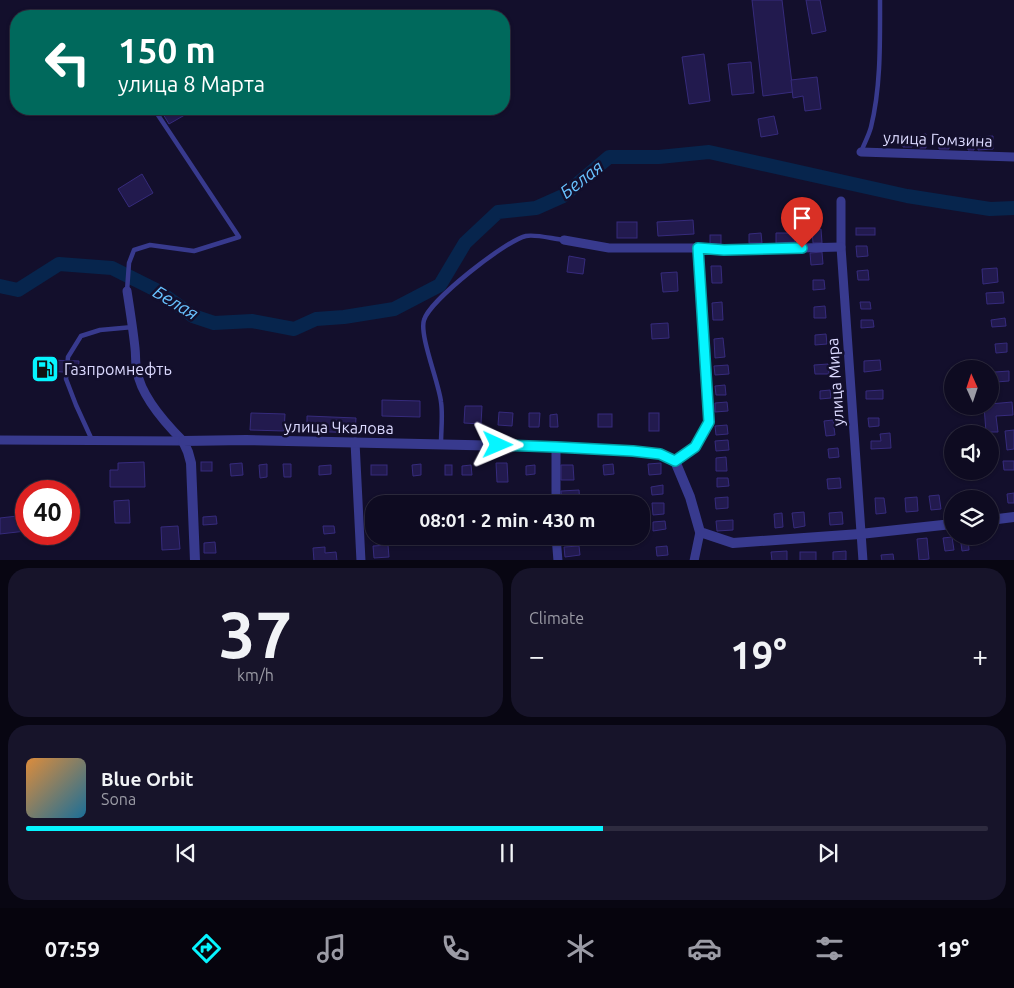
<!DOCTYPE html>
<meta charset="utf-8">
<style>
:root{--surface:#0e0b21;--page:#17142a;--text:#f1f3f6;--muted:#9b9ba5;--line:#2e2b3f;--accent:#06f5ff}
body{margin:0;font-family:Ubuntu,sans-serif;background:var(--page);color:var(--text);height:100vh;display:flex;flex-direction:column;font-size:19px;white-space:nowrap}
*{box-sizing:border-box;margin:0}
p{font-size:16px;color:var(--muted)}
.icon{flex:none;width:28px;height:28px;fill:none;stroke:currentColor;stroke-width:2;stroke-linecap:round;stroke-linejoin:round}
.map{position:relative;height:560px;overflow:hidden}
.side{display:flex;flex-direction:column;gap:8px;padding:8px;background:#080612;flex:1}
.side>*{flex:none}
.guide{position:absolute;left:10px;top:10px;width:500px;height:105px;border-radius:20px;box-shadow:0 1px 4px #0004,0 0 0 1px var(--line);background:#00695c;color:#fff;overflow:hidden}
.needle{width:32px;rotate:357deg}
.buttons{position:absolute;left:944px;top:360px;display:grid;gap:10px}
.buttons a{display:grid;place-items:center;width:55px;height:55px;border-radius:50%;background:var(--surface);box-shadow:0 1px 4px #0004,0 0 0 1px var(--line);font-size:25px}
.speed{position:absolute;left:15px;top:480px;display:flex;gap:10px;font-size:25px;font-weight:700;text-align:center}
.speed>*{display:grid;place-content:center;width:65px;height:65px;border-radius:50%;background:var(--surface);box-shadow:0 1px 4px #0004,0 0 0 1px var(--line);line-height:1}
.speed .limit{border:8px solid #d22;background:#fff;color:#111}
.pin{position:absolute;display:grid;place-items:center;width:42px;height:42px;color:#fff;margin:-51px -21px;border-radius:50% 50% 50% 0;rotate:-45deg;box-shadow:0 0 5px #0007}
.pin .icon{rotate:45deg}
.me{position:absolute;width:55px;margin:-28px;rotate:91deg;stroke-linejoin:round;filter:drop-shadow(0 0 4px #0008)}
.turn{display:flex;align-items:center;gap:18px;height:105px;padding:0 25px;font-size:22px}
.turn .icon{width:65px;height:65px;stroke-width:2.5}
.turn b{display:block;font-size:35px;line-height:42px}
.big{font-size:38px;font-weight:600;line-height:1.1}
.side .widget{flex:1;display:flex;flex-direction:column;justify-content:center;gap:8px;min-width:0;padding:0 18px;border-radius:20px;background:var(--page)}
.side .dial{align-items:center;gap:0}
.dial b{font-size:65px;line-height:1}
.song{display:flex;align-items:center;gap:15px}
.cover{width:60px;height:60px;border-radius:8px;background:linear-gradient(135deg,hsl(30 70% 55%),hsl(200 70% 35%))}
.played{height:5px;border-radius:2px;background:linear-gradient(90deg,var(--accent) 60%,var(--line) 60%)}
.keys{display:flex;justify-content:space-around;direction:ltr}
.heat{display:flex;justify-content:space-between;align-items:center;font-size:28px;direction:ltr}
.side .tiles{flex:1;display:grid;gap:8px;grid-template-columns:1fr 1fr}
.widget:last-child{grid-column:span 2}
.trip{position:absolute;left:365px;top:495px;width:285px;height:50px;border-radius:20px;background:var(--surface);box-shadow:0 1px 4px #0004,0 0 0 1px var(--line);font-weight:600;line-height:50px;text-align:center}
.tabs{display:flex;height:80px;justify-content:space-around;align-items:center;background:#06040d;color:var(--muted)}
.tabs .icon{width:35px;height:35px}
.tabs .active{color:var(--accent)}
.tabs b{font-size:22px;color:var(--text)}
.map>svg:first-child{display:block}
</style>
<div class="map">
<svg width="1014" height="561" viewBox="0 0 1014 561">
<rect width="100%" height="100%" fill="#130f2c"/>
<g fill="none" stroke-linecap="round" stroke-linejoin="round">
<polyline stroke="#07254d" stroke-width="14" points="0,286 18,290 59,264 112,268 158,291 193,316 214,323 252,321 294,329 316,319 344,317 394,309 440,285 465,243 498,212 536,208 563,196 609,157 659,157 709,152 907,196 990,209 1014,208"/>
</g>
<g fill="#221a4e" stroke="#362b7c">
<polygon points="752,0 782,0 793,92 763,96"/>
<polygon points="806,0 820,0 826,31 812,34"/>
<polygon points="704,54 710,101 689,104 682,57"/>
<polygon points="751,62 754,93 732,95 728,64"/>
<polygon points="817,77 821,109 805,111 803,96 793,98 791,80"/>
<polygon points="160,109 188,109 190,112 169,124"/>
<polygon points="774,116 778,134 761,137 758,119"/>
<polygon points="926,134 926,148 919,148 919,135"/>
<polygon points="993,136 993,149 978,150 978,137"/>
<polygon points="902,137 912,137 912,147 903,147"/>
<polygon points="949,137 949,149 939,149 939,138"/>
<polygon points="973,138 974,150 968,150 968,139"/>
<polygon points="142,174 153,193 129,207 118,189"/>
<polygon points="693,220 694,234 658,236 657,222"/>
<rect x="617" y="222" width="20" height="16"/>
<rect x="856" y="228" width="19" height="7"/>
<polygon points="821,229 822,243 813,243 812,230"/>
<polygon points="761,233 762,243 749,243 749,234"/>
<polygon points="776,233 794,233 795,242 776,243"/>
<rect x="710" y="235" width="11" height="9"/>
<polygon points="856,246 867,246 868,256 857,257"/>
<polygon points="822,252 823,264 811,265 810,253"/>
<polygon points="569,256 585,259 583,274 567,272"/>
<polygon points="711,266 721,266 722,283 712,283"/>
<polygon points="997,268 998,282 983,284 982,269"/>
<polygon points="868,270 869,280 858,280 857,271"/>
<polygon points="677,272 678,291 663,292 661,273"/>
<polygon points="813,280 824,280 825,289 813,290"/>
<polygon points="1003,292 1004,303 987,304 986,293"/>
<polygon points="722,302 723,320 713,320 712,303"/>
<polygon points="860,302 870,302 871,309 861,309"/>
<polygon points="825,306 826,318 814,318 814,307"/>
<polygon points="1005,318 1006,326 992,327 991,320"/>
<polygon points="861,320 873,320 874,327 861,328"/>
<polygon points="668,323 669,338 652,339 651,324"/>
<polygon points="826,334 827,344 815,345 815,335"/>
<polygon points="723,338 725,357 715,358 714,339"/>
<polygon points="1007,343 1007,352 996,353 995,344"/>
<polygon points="43,356 52,356 52,371 42,371"/>
<polygon points="49,360 79,361 78,373 48,371"/>
<polygon points="880,360 881,370 864,372 864,361"/>
<polygon points="828,364 829,374 815,374 814,365"/>
<polygon points="728,365 729,374 715,375 714,366"/>
<polygon points="1009,371 1009,381 996,382 995,372"/>
<polygon points="725,385 726,395 716,395 715,386"/>
<polygon points="830,390 831,398 820,399 820,391"/>
<polygon points="883,390 883,399 866,399 866,391"/>
<polygon points="382,400 420,401 420,417 382,416"/>
<polygon points="727,402 728,411 715,412 715,403"/>
<polygon points="1012,402 1013,415 996,416 998,432 986,432 984,406 990,406 990,404"/>
<polygon points="465,406 482,406 481,424 464,423"/>
<polygon points="499,412 513,413 512,426 498,425"/>
<polygon points="251,413 285,414 284,431 250,430"/>
<polygon points="529,413 540,413 539,427 529,427"/>
<rect x="649" y="413" width="10" height="18"/>
<polygon points="557,414 558,427 550,427 550,415"/>
<rect x="598" y="414" width="14" height="13"/>
<polygon points="307,416 356,418 355,433 307,431"/>
<polygon points="868,418 879,418 879,426 869,427"/>
<polygon points="833,420 835,435 826,436 824,421"/>
<polygon points="727,425 728,434 716,435 715,426"/>
<polygon points="1014,430 1014,449 1007,450 1005,431"/>
<polygon points="890,433 891,448 871,449 871,441 881,441 880,434"/>
<polygon points="728,440 729,450 716,451 715,441"/>
<polygon points="838,448 839,457 829,458 828,449"/>
<polygon points="726,457 727,471 716,471 716,458"/>
<polygon points="1003,461 1014,461 1014,470 1004,470"/>
<polygon points="144,462 145,487 110,487 110,470 118,470 118,463"/>
<rect x="201" y="462" width="11" height="9"/>
<polygon points="242,463 243,475 231,476 230,464"/>
<polygon points="496,463 507,463 508,482 497,482"/>
<polygon points="661,463 661,474 649,475 648,464"/>
<polygon points="267,464 267,477 260,478 259,465"/>
<polygon points="283,464 291,464 291,477 284,477"/>
<polygon points="421,464 421,475 413,476 412,465"/>
<polygon points="613,464 614,474 604,475 603,465"/>
<polygon points="331,465 331,474 319,475 319,466"/>
<rect x="371" y="465" width="16" height="10"/>
<rect x="445" y="465" width="7" height="10"/>
<polygon points="471,465 472,475 462,475 462,466"/>
<polygon points="535,465 535,474 526,475 526,466"/>
<polygon points="561,465 573,465 574,480 561,480"/>
<polygon points="717,478 728,478 729,486 717,487"/>
<polygon points="840,478 841,488 828,489 827,479"/>
<polygon points="663,485 663,494 652,495 651,487"/>
<polygon points="579,490 580,504 570,504 570,499 562,500 561,491"/>
<polygon points="1014,493 1014,503 1008,503 1007,494"/>
<polygon points="939,495 941,509 931,510 929,496"/>
<polygon points="728,497 728,508 716,509 715,498"/>
<polygon points="917,497 918,511 906,512 905,498"/>
<polygon points="875,498 884,498 886,513 876,514"/>
<polygon points="129,500 130,523 115,523 114,501"/>
<polygon points="652,503 664,503 664,514 653,515"/>
<polygon points="804,512 805,526 794,528 792,513"/>
<polygon points="842,512 843,524 830,525 829,513"/>
<polygon points="782,513 783,527 775,528 774,514"/>
<polygon points="26,515 26,531 0,534 0,518"/>
<polygon points="216,516 217,524 203,525 203,517"/>
<polygon points="733,520 733,530 717,531 716,521"/>
<polygon points="665,521 666,529 653,531 653,522"/>
<polygon points="178,526 180,549 162,550 161,527"/>
<polygon points="323,526 334,526 335,533 324,534"/>
<polygon points="960,536 968,536 969,550 962,551"/>
<polygon points="952,537 954,550 945,551 943,538"/>
<polygon points="927,538 929,559 919,560 917,539"/>
<polygon points="215,542 216,553 204,553 204,543"/>
<polygon points="388,545 389,557 374,558 373,546"/>
<polygon points="579,546 580,555 565,557 564,547"/>
<polygon points="667,546 668,555 657,556 656,547"/>
<polygon points="325,547 325,553 336,552 337,561 314,561 313,548"/>
<polygon points="787,551 787,561 772,561 771,552"/>
<polygon points="846,551 846,560 833,561 833,552"/>
<rect x="800" y="552" width="16" height="9"/>
<polygon points="893,554 894,561 882,561 881,555"/>
</g>
<g fill="none" stroke-linecap="round" stroke-linejoin="round">
<g stroke="#383a8e" stroke-width="4.5">
<path d="M861,152C864,144 869,135 871,127C881,87 880,41 880,0"/>
<polyline points="127,291 129,263 134,250 150,245 194,251 239,237 154,109"/>
<polyline points="92,440 76,405 66,379 68,357 81,336 100,330 133,327"/>
<path d="M441,444C441,430 443,415 441,402C439,383 419,335 424,320C430,300 505,241 526,236C536,234 553,239 564,240"/>
</g>
<g stroke="#383a8e" stroke-width="9">
<polyline points="861,152 1014,157"/>
<polyline points="841,201 841,247 863,561"/>
<polyline points="564,240 609,248 698,248 724,250 841,247"/>
<path d="M127,291C130,310 133,329 135,348C136,356 135,364 137,371C141,396 166,424 183,441"/>
<polyline points="0,440 183,441"/>
<polyline points="355,442 361,561"/>
<polyline points="556,447 556,504"/>
<polyline points="675,461 695,447 709,422 698,248"/>
<polyline points="556,536 558,561"/>
<polyline points="694,561 700,532"/>
</g>
<g stroke="#383a8e" stroke-width="10">
<polyline points="990,520 1014,517"/>
<polyline points="195,561 191,463 188,452 183,441 246,440 556,447 633,451 660,454 675,461 690,497 700,532 733,543 860,534 952,524"/>
</g>
</g>
<g fill="none" stroke-linecap="round" stroke-linejoin="round">
<g stroke="#049fa6" stroke-width="12">
<polyline id="route" points="498,445 556,447 633,451 660,454 675,461 695,447 709,422 698,248 724,250 802,248"/>
</g>
<use href="#route" stroke="#06f5ff" stroke-width="9"/>
</g>
<defs>
<g id="fuel-square" transform="scale(1.4375)"><rect x="-9" y="-9" width="18" height="18" rx="4" fill="#06f5ff" stroke="#130f2c"/><path d="M-5.5-6h7V0h2V4h1.3V-2.5L3-4.5l.8-.8L6-3V5H2.5V1h-1V6h-7ZM-4.2-4.7v3.2H.2V-4.7Z" fill="#111"/></g>
</defs>
<g fill-rule="evenodd">
<use href="#fuel-square" x="45" y="369"/>
</g>
<g text-anchor="middle" dominant-baseline="central" stroke-width="5" stroke-linejoin="round" paint-order="stroke">
<g font-size="16" fill="#dcdaff" stroke="#130f2c">
<text transform="translate(938 139) rotate(2)">улица Гомзина</text>
<text transform="translate(835 382) rotate(-94)">улица Мира</text>
<text transform="translate(339 427) rotate(1)">улица Чкалова</text>
</g>
<g font-size="16" fill="#dcdaff" stroke="#130f2c" text-anchor="start">
<text x="64" y="369">Газпромнефть</text>
</g>
<g font-size="18" font-style="italic" fill="#68c2ff" stroke="#130f2c">
<text transform="translate(581 179) rotate(-38)">Белая</text>
<text transform="translate(176 302) rotate(31)">Белая</text>
</g>
</g>
</svg>
<div class="buttons">
<a><svg class="needle" viewBox="-14 -14 28 28"><path d="M0-13l5 13h-10z" fill="#e53935"/><path d="M0 13l5-13h-10z" fill="#9b9ba5"/></svg></a>
<a><svg class="icon" aria-label="sound" viewBox="0 0 24 24"><path d="M4 9h4l5-4v14l-5-4H4zM17 9q2 3 0 6"/></svg></a>
<a><svg class="icon" aria-label="layers" viewBox="0 0 24 24"><path d="M12 4l9 5-9 5-9-5zM3 14l9 5 9-5"/></svg></a>
</div>
<div class="speed"><div class="limit">40</div></div>
<div class="pin" style="left:802px;top:248px;background:#d93025"><svg class="icon" aria-label="arrive" viewBox="0 0 24 24"><path d="M6 21V4h12l-3 4 3 4H6"/></svg></div>
<svg class="me" style="left:498px;top:445px" viewBox="-20 -20 40 40"><path d="M0-17L14 15 0 8-14 15z" fill="#06f5ff" stroke="#fff" stroke-width="4"/></svg>
<div class="trip">08:01 · 2 min · 430 m</div>
<div class="guide">
<div class="turn"><svg class="icon" aria-label="left" viewBox="0 0 24 24"><path d="M17 20v-9H6M10 6l-5 5 5 5"/></svg><div><b>150 m</b>улица 8 Марта</div></div>
</div>
</div>
<section class="side">
<div class="tiles">
<div class="widget dial"><b>37</b><p>km/h</p></div>
<div class="widget"><p>Climate</p>
<div class="heat"><a>−</a><b class="big">19°</b><a>+</a></div>
</div>
<div class="widget">
<div class="song"><i class="cover"></i><div><b>Blue Orbit</b><p>Sona</p></div></div>
<div class="played"></div>
<div class="keys"><svg class="icon" aria-label="previous" viewBox="0 0 24 24"><path d="M18 5L8 12l10 7zM5 5v14"/></svg><svg class="icon" aria-label="pause" viewBox="0 0 24 24"><path d="M8 5v14M16 5v14"/></svg><svg class="icon" aria-label="next" viewBox="0 0 24 24"><path d="M6 5l10 7-10 7zM19 5v14"/></svg></div>
</div>
</div>
</section>
<nav class="tabs">
<b>07:59</b>
<svg class="icon active" aria-label="directions" viewBox="0 0 24 24"><path d="M12 3l9 9-9 9-9-9zM9 14v-3h6M13 9l2 2-2 2"/></svg>
<svg class="icon" aria-label="music" viewBox="0 0 24 24"><path d="M9 18V5l10-2v13"/><circle cx="6" cy="18" r="3"/><circle cx="16" cy="16" r="3"/></svg>
<svg class="icon" aria-label="phone" viewBox="0 0 24 24"><path d="M5 4h4l2 5-3 2q2 4 5 5l2-3 5 2v4C11 20 4 13 5 4z"/></svg>
<svg class="icon" aria-label="climate" viewBox="0 0 24 24"><path d="M12 3v18M4 7l16 10M4 17L20 7"/></svg>
<svg class="icon" aria-label="car" viewBox="0 0 24 24"><path d="M5 17H2v-5l4-1 3-4h7l3 4 3 1v5h-3M9 17h6M6 11h13"/><circle cx="7" cy="17" r="2"/><circle cx="17" cy="17" r="2"/></svg>
<svg class="icon" aria-label="filters" viewBox="0 0 24 24"><path d="M4 7h16M4 17h16"/><circle cx="9" cy="7" r="2"/><circle cx="15" cy="17" r="2"/></svg>
<b>19°</b>
</nav>
